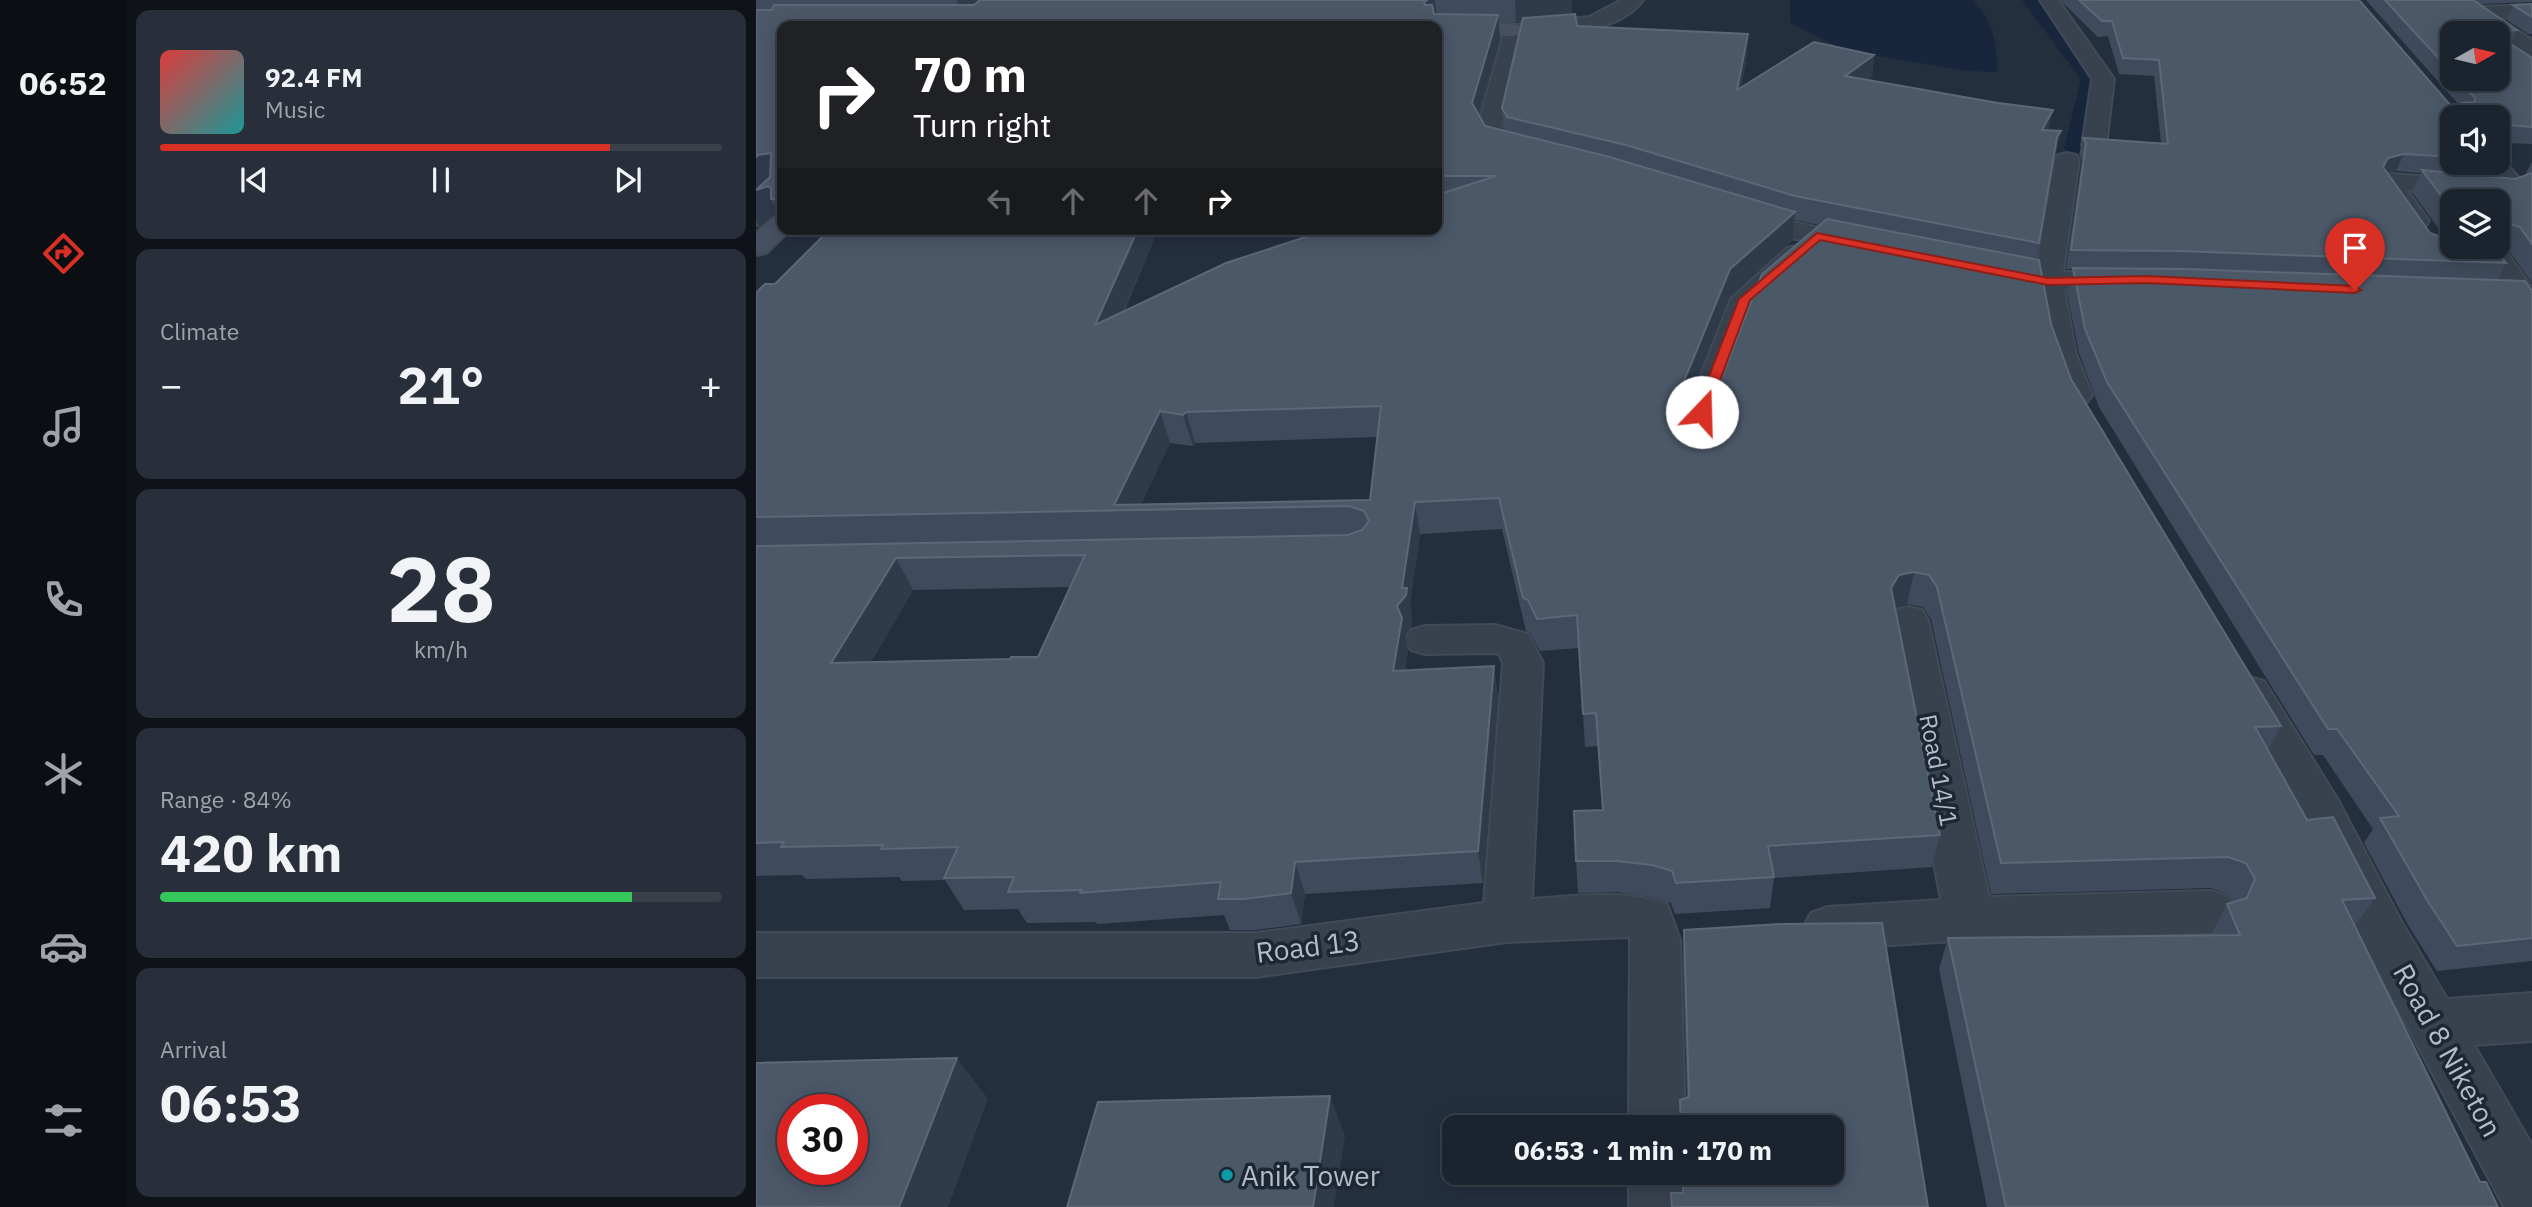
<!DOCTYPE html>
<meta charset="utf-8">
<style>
:root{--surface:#1b232e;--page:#282f3a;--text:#f1f3f6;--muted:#a0a4aa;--line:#39404a;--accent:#d93025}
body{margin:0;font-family:"IBM Plex Sans",sans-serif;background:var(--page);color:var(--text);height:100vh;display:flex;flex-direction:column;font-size:26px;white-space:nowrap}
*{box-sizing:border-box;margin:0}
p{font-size:23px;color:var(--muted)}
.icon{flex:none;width:38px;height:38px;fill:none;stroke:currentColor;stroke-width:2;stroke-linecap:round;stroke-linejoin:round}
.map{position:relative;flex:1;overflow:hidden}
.drawer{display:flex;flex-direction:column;gap:10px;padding:10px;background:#0f1319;width:630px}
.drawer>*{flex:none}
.top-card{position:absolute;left:21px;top:21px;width:665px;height:214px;border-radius:14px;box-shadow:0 4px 18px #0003,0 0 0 2px var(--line);background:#202124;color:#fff;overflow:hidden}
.needle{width:46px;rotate:82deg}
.tools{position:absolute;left:1684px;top:21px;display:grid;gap:14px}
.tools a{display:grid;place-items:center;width:70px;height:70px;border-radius:14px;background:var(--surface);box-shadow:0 4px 18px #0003,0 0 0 2px var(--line);font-size:35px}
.speed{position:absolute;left:21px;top:1094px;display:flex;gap:14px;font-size:35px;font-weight:700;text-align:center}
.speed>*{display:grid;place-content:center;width:91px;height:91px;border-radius:50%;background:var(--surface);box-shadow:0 4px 18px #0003,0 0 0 2px var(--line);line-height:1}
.speed .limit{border:10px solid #d22;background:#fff;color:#111}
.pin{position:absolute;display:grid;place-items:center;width:60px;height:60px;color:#fff;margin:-72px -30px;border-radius:50% 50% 50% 0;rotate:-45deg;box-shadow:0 0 7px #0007}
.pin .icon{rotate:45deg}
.me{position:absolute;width:77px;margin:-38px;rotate:21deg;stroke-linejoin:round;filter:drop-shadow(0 0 5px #0008)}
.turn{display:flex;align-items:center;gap:24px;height:147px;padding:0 21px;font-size:32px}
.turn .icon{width:91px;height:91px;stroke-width:2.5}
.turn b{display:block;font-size:49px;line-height:60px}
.lanes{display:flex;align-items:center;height:66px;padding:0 21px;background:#0003;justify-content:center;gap:35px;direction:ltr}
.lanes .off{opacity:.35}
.big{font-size:52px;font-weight:700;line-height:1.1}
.drawer .tile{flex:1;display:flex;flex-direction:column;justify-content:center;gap:10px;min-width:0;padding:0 24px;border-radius:14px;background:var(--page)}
.drawer .dial{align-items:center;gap:0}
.dial b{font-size:91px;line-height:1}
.song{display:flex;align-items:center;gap:21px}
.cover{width:84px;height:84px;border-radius:10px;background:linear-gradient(135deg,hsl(0 70% 55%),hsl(180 70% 35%))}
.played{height:7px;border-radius:4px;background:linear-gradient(90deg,var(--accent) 80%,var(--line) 80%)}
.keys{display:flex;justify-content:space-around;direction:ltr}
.heat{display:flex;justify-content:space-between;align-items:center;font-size:38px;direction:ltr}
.charge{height:10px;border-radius:5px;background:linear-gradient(90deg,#34c759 84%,var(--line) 0)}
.trip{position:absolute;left:686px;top:1115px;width:402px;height:70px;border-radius:14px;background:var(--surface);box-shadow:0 4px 18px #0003,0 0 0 2px var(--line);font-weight:700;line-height:70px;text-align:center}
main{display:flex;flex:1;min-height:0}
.menu{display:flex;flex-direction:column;width:126px;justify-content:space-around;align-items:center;background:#0b0e12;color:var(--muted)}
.menu .icon{width:49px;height:49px}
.menu .on{color:var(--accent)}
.menu b{font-size:32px;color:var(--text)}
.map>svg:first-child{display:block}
</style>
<main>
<nav class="menu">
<b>06:52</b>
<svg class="icon on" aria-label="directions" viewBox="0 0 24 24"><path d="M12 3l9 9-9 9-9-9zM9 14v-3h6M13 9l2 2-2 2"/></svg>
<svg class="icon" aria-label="music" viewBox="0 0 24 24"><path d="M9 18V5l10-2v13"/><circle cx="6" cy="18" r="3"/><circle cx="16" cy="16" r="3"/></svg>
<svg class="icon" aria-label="phone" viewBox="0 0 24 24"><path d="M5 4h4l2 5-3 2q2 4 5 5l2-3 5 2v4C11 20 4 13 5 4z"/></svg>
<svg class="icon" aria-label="climate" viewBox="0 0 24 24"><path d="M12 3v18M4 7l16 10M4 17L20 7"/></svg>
<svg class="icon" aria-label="car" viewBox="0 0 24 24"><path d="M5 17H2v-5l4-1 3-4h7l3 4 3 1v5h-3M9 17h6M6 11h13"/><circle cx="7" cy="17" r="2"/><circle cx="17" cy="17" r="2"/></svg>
<svg class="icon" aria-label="filters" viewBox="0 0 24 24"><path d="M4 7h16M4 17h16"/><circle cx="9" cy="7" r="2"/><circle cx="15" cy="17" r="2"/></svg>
</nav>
<section class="drawer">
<div class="tile">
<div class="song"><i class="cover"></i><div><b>92.4 FM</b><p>Music</p></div></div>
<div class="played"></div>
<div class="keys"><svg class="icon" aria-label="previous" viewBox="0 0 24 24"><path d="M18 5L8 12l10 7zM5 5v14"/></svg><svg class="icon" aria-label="pause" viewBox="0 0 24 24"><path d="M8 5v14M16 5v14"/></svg><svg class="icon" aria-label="next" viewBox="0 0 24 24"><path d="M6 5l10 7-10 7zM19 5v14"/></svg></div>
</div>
<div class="tile"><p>Climate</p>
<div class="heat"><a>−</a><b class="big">21°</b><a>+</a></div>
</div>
<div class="tile dial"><b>28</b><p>km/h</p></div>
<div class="tile"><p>Range · 84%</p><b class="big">420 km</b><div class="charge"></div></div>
<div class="tile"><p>Arrival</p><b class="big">06:53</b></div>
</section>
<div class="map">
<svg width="1776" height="1207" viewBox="0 0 1776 1207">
<rect width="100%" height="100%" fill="#242f3e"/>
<path fill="#17263c" d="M1034,0H1216C1236,18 1242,45 1241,72L1212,71L1091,51L1034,23Z"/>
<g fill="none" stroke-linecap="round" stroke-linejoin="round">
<polygon fill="#17263c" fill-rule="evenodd" points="1266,0 1292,0 1355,79 1340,148 1335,155 1324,158 1313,155 1308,148 1325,79"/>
<g stroke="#414a57" stroke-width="4">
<g id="street">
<path d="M866,0H887C861,35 805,32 766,35L745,130L751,141L782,149L786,154L782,159L774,161L734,151L721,130L750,26L833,17Z"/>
<polygon points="1284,0 1302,0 1358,79 1350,146 1346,151 1330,151 1326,146 1336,79"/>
<polygon points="1776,5 1776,17 1742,18 1776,40 1776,62 1769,60 1761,48 1711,13 1721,7"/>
<path d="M1311,153L1320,155L1323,160L1307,272H1367L1377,274L1381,280L1377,286L1308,289L1320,354L1336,395L1331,402L1320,405L1309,402C1287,370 1285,324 1279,287L1225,276L1221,270L1225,264L1235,262L1280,270L1299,160L1302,155Z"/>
<polygon points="1741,157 1746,158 1768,184 1765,193 1749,198 1651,190 1673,221 1669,227 1660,229 1651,227 1622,183 1627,176 1636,174 1741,182 1725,163 1741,163"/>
<polygon points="986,207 1037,222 1113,239 1117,245 1113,251 1104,253 1022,235 977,220 973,215 977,210"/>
<polygon points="1693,245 1737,247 1750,251 1776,288 1776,317 1766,314 1730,263 1693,257 1689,251"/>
<polygon points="1041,246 1051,248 1055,254 1002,302 962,413 957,420 946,423 935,420 930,413 975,299 1031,248"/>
<polygon points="1152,607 1166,610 1172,620 1233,897 1455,891 1472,897 1479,912 1472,927 1455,933 1213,940 1072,949 1055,943 1047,928 1055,913 1072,907 1185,900 1132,620 1138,610"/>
<path d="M739,625L772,634L787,663L776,899C821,896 868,889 911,904L924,940L929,1127H873L874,937L751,942L500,977H0V933H500L728,903L747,663L743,654L739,653L669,654L655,650L649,640L655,630L669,626Z"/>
<polygon points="1493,677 1508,681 1582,800 1645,921 1691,999 1776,993 1776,1041 1718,1045 1776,1145 1776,1207 1748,1207 1611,951 1548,822 1472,692 1478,681"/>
<rect x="873" y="1172" width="58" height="35"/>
</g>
</g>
<g stroke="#414a57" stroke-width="4">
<g id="secondary">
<polygon points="681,23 757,24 764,26 767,30 764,34 757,36 681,35 681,26 673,26"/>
<polygon points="26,216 26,229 35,229 10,253 0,255 0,233 17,218"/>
</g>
</g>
<use href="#street" fill="#38414e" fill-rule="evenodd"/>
<use href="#secondary" fill="#465061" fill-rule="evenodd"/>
</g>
<g fill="#3f4b5c" fill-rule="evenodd">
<path d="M0,0H816V14L821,26L991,55L985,88L1118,55L1116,76L1111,79L1242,103L1297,110L1292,130L1300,154L1298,157L1280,259L1295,324L1315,379L1525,726L1512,750L1551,820L1619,898L1599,926L1724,1182L1742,1207H1231L1183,969L1192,938L1454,936L1471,904L1477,902L1473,895L1455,888L1235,894L1175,619L1167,607L1151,604L1139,607L1184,835L1176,867L1018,878L1014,908L919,914L915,903L895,897L861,892L822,893L820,861L846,810L842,746L829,747L823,648L784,651L774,633L770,631L746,529L664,534L654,604L656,620L655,627L649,635L652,650L649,671L738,666L742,699L727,883L549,894L545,924L500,930H474L468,915L341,924L340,922L271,923L262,909L208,910L189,880L146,881L143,877L50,879L46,875L0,876V293L19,284L402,229L368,312L681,229V26H26V222L23,214L15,216L3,227H0ZM743,22H766L746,108L748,131L729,126L723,114L744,38ZM1039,220L1064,225L961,390L948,395L936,392L973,298L1037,240ZM621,437L614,500L385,504L414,443L437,446L439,443ZM314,587L282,657L254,659L115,662L157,590Z"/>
<path d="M1304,0H1603L1696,107L1703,109L1704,106L1610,0H1776V2L1723,4L1761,30L1755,44L1776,58V144L1747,143L1741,154V117H1696V163H1741V158L1743,161L1736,177L1759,179L1769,175L1776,162V283L1752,249L1741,246V201H1696V239L1688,236L1656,192L1665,173L1640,171L1632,173L1674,233L1750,263L1742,280L1776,291V961L1681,971L1652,925L1608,843L1617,829L1567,755H1558L1343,407L1323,353L1311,292L1317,269H1310L1326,160L1323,155L1327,138L1405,143L1398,76L1363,74L1352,36L1342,37ZM1696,33H1741V79H1696Z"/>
<polygon points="1776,4 1776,34 1772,34 1751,20 1757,5"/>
<polygon points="928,930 1172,1207 915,1207 915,1193 926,1193 927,1181 934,1179 934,1172 1076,1172 1076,1127 923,1127 924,1100 931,1098 927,962"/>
</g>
<g fill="#2f3b4b">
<polygon points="201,0 228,0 207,17"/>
<polygon points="672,0 679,0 681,20 671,25 668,1"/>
<polygon points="759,0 816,0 816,16 760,22"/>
<polygon points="742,15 744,38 718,129 716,103"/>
<polygon points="992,34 991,55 980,112 981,90"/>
<polygon points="1118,55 1116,76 1087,97 1089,76"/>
<polygon points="1297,110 1292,132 1286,130"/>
<polygon points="1305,131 1300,154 1296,160 1301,137"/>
<polygon points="1747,143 1741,154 1741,144"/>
<polygon points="15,153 26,177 12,186 18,199 15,199 23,214 15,216 3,227 0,221 0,157 2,155"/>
<polygon points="1648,154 1640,171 1624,175 1620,184 1632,158"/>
<polygon points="1039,212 1037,240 973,298 928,412 928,381 974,269"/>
<polygon points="382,229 402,229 349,355 339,325"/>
<polygon points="404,411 414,443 382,510 358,505"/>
<polygon points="430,412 439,443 437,446 427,415"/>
<polygon points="659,502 664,534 654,604 656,620 655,627 649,635 652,650 644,704 637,671 641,606 646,588"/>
<polygon points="140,558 157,590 96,696 75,663"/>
<polygon points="1158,572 1151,604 1137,607 1135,588 1143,575"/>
<polygon points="738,666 742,699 727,883 722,851"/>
<polygon points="539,862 549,894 545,924 535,893"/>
<polygon points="201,1058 232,1099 192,1207 143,1207"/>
<polygon points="574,1096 589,1136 578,1207 557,1207"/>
</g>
<g fill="#4b5868" stroke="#5c6777" stroke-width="2" fill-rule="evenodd">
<path d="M224,0H672L668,1L669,5H676L678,14L742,15L716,103L729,126L850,156L1039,212L974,269L928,381L935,392L948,395L961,390L1006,274L1071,219L1283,260L1295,324L1315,379L1525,726L1499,727L1551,820L1577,817L1619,898L1586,900L1724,1182H1730L1742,1207H1250L1192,938L1484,935L1471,904L1491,898L1499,879L1490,863L1472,857L1245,863L1181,587L1173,575L1158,572L1143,575L1135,588L1184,835L1012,846L1018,877L920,883L916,871L896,865L861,861H820L818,811L847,810L840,713L827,714L821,615L781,619L772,600L767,598L743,498L659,502L646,588H651L650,595L641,606L646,618L637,671L738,666L722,851L539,862L535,893L488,899H462L465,882L324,893L325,890L252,892L258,877L188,878L202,847L125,849L127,845L25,847L28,842L0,843V546L592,535L606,530L613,521L608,511L593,506L0,517V293L9,284H19L74,229H382L339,325L470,263L574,229H681V195L740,176H681V26H26V199H15V188L12,186L0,190L14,177L15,153L2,155L0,157V10H16L18,5H218ZM625,406L614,500L358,505L404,411L427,415L430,412ZM329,555L282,657H255L254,659L75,663L140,558Z"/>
<polygon points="1323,0 1603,0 1696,107 1703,109 1706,103 1719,102 1719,98 1701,79 1741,79 1741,35 1776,58 1776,127 1741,124 1741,117 1696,117 1696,157 1648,154 1632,158 1627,167 1674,233 1696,241 1696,247 1738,247 1750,263 1423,251 1315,250 1330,143 1327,138 1412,144 1403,60 1367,58 1356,21 1346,21"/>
<polygon points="1629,0 1717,0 1761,30 1735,31 1739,33 1696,33 1696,73"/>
<polygon points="1776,4 1776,17 1757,5"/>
<polygon points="819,14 821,26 992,34 981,90 1058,42 1118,55 1089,76 1242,103 1297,110 1286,130 1305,131 1301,137 1283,243 1039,196 870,145 751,117 746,108 767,18"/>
<polygon points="1741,133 1747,138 1747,143 1741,144"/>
<polygon points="1666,170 1759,179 1776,173 1776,244 1764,227 1748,222 1741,222 1741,201 1696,201 1696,210"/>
<polygon points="1317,268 1428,269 1769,281 1776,291 1776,938 1701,946 1671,900 1624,818 1643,816 1581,729 1572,729 1351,382 1329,329"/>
<polygon points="1126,923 1172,1207 916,1207 915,1193 927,1193 927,1181 935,1179 935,1172 1076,1172 1076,1127 925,1127 924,1100 933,1097 928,930 1026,924"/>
<path d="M201,1058L143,1207H0V1063ZM37,1110H96V1169H37Z"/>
<polygon points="574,1096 557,1207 311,1207 342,1102"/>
</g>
<polygon fill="#d93025" stroke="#8d1f18" stroke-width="2" points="1061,233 1292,278 1391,276 1599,286 1605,290 1599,293 1391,283 1292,285 1064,240 994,300 952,412 946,416 941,415 939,412 983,299"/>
<circle fill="#0f9aa8" stroke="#1d2633" stroke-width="2.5" cx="471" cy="1175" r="7"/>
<g text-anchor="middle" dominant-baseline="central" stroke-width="7" stroke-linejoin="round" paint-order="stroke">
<g font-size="24" fill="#b4bcc9" stroke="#1d2633">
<text transform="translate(1183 770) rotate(79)">Road 14/1</text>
</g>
<g font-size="28" fill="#b4bcc9" stroke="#1d2633">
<text transform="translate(552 946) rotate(-7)">Road 13</text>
<text transform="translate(1692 1050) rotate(61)">Road 8 Niketon</text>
</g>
<g font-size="28" fill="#b4bcc9" stroke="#1d2633" text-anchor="start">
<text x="485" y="1175">Anik Tower</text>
</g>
</g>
</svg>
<div class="tools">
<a><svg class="needle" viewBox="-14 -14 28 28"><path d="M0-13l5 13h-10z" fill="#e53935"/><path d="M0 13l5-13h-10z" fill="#a0a4aa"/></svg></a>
<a><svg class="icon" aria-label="sound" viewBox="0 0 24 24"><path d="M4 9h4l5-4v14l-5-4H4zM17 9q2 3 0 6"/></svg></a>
<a><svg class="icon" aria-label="layers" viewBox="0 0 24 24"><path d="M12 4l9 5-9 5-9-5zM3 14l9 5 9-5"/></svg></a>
</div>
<div class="speed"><div class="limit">30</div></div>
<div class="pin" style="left:1599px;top:290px;background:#d93025"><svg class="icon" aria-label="arrive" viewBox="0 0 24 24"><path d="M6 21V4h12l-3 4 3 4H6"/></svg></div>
<svg class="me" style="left:946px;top:412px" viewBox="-20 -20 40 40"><circle r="19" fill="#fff"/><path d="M0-13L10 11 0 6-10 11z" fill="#d93025"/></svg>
<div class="trip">06:53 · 1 min · 170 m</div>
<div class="top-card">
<div class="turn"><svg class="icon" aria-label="right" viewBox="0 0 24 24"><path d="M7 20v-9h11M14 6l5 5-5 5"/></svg><div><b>70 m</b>Turn right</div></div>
<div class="lanes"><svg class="icon off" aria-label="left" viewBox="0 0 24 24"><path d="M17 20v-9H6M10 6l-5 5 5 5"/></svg><svg class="icon off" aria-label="ahead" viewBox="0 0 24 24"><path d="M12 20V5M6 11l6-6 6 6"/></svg><svg class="icon off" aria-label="ahead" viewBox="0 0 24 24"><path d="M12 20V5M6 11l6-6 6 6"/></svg><svg class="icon" aria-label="right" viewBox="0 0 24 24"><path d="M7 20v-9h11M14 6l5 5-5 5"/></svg></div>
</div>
</div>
</main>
